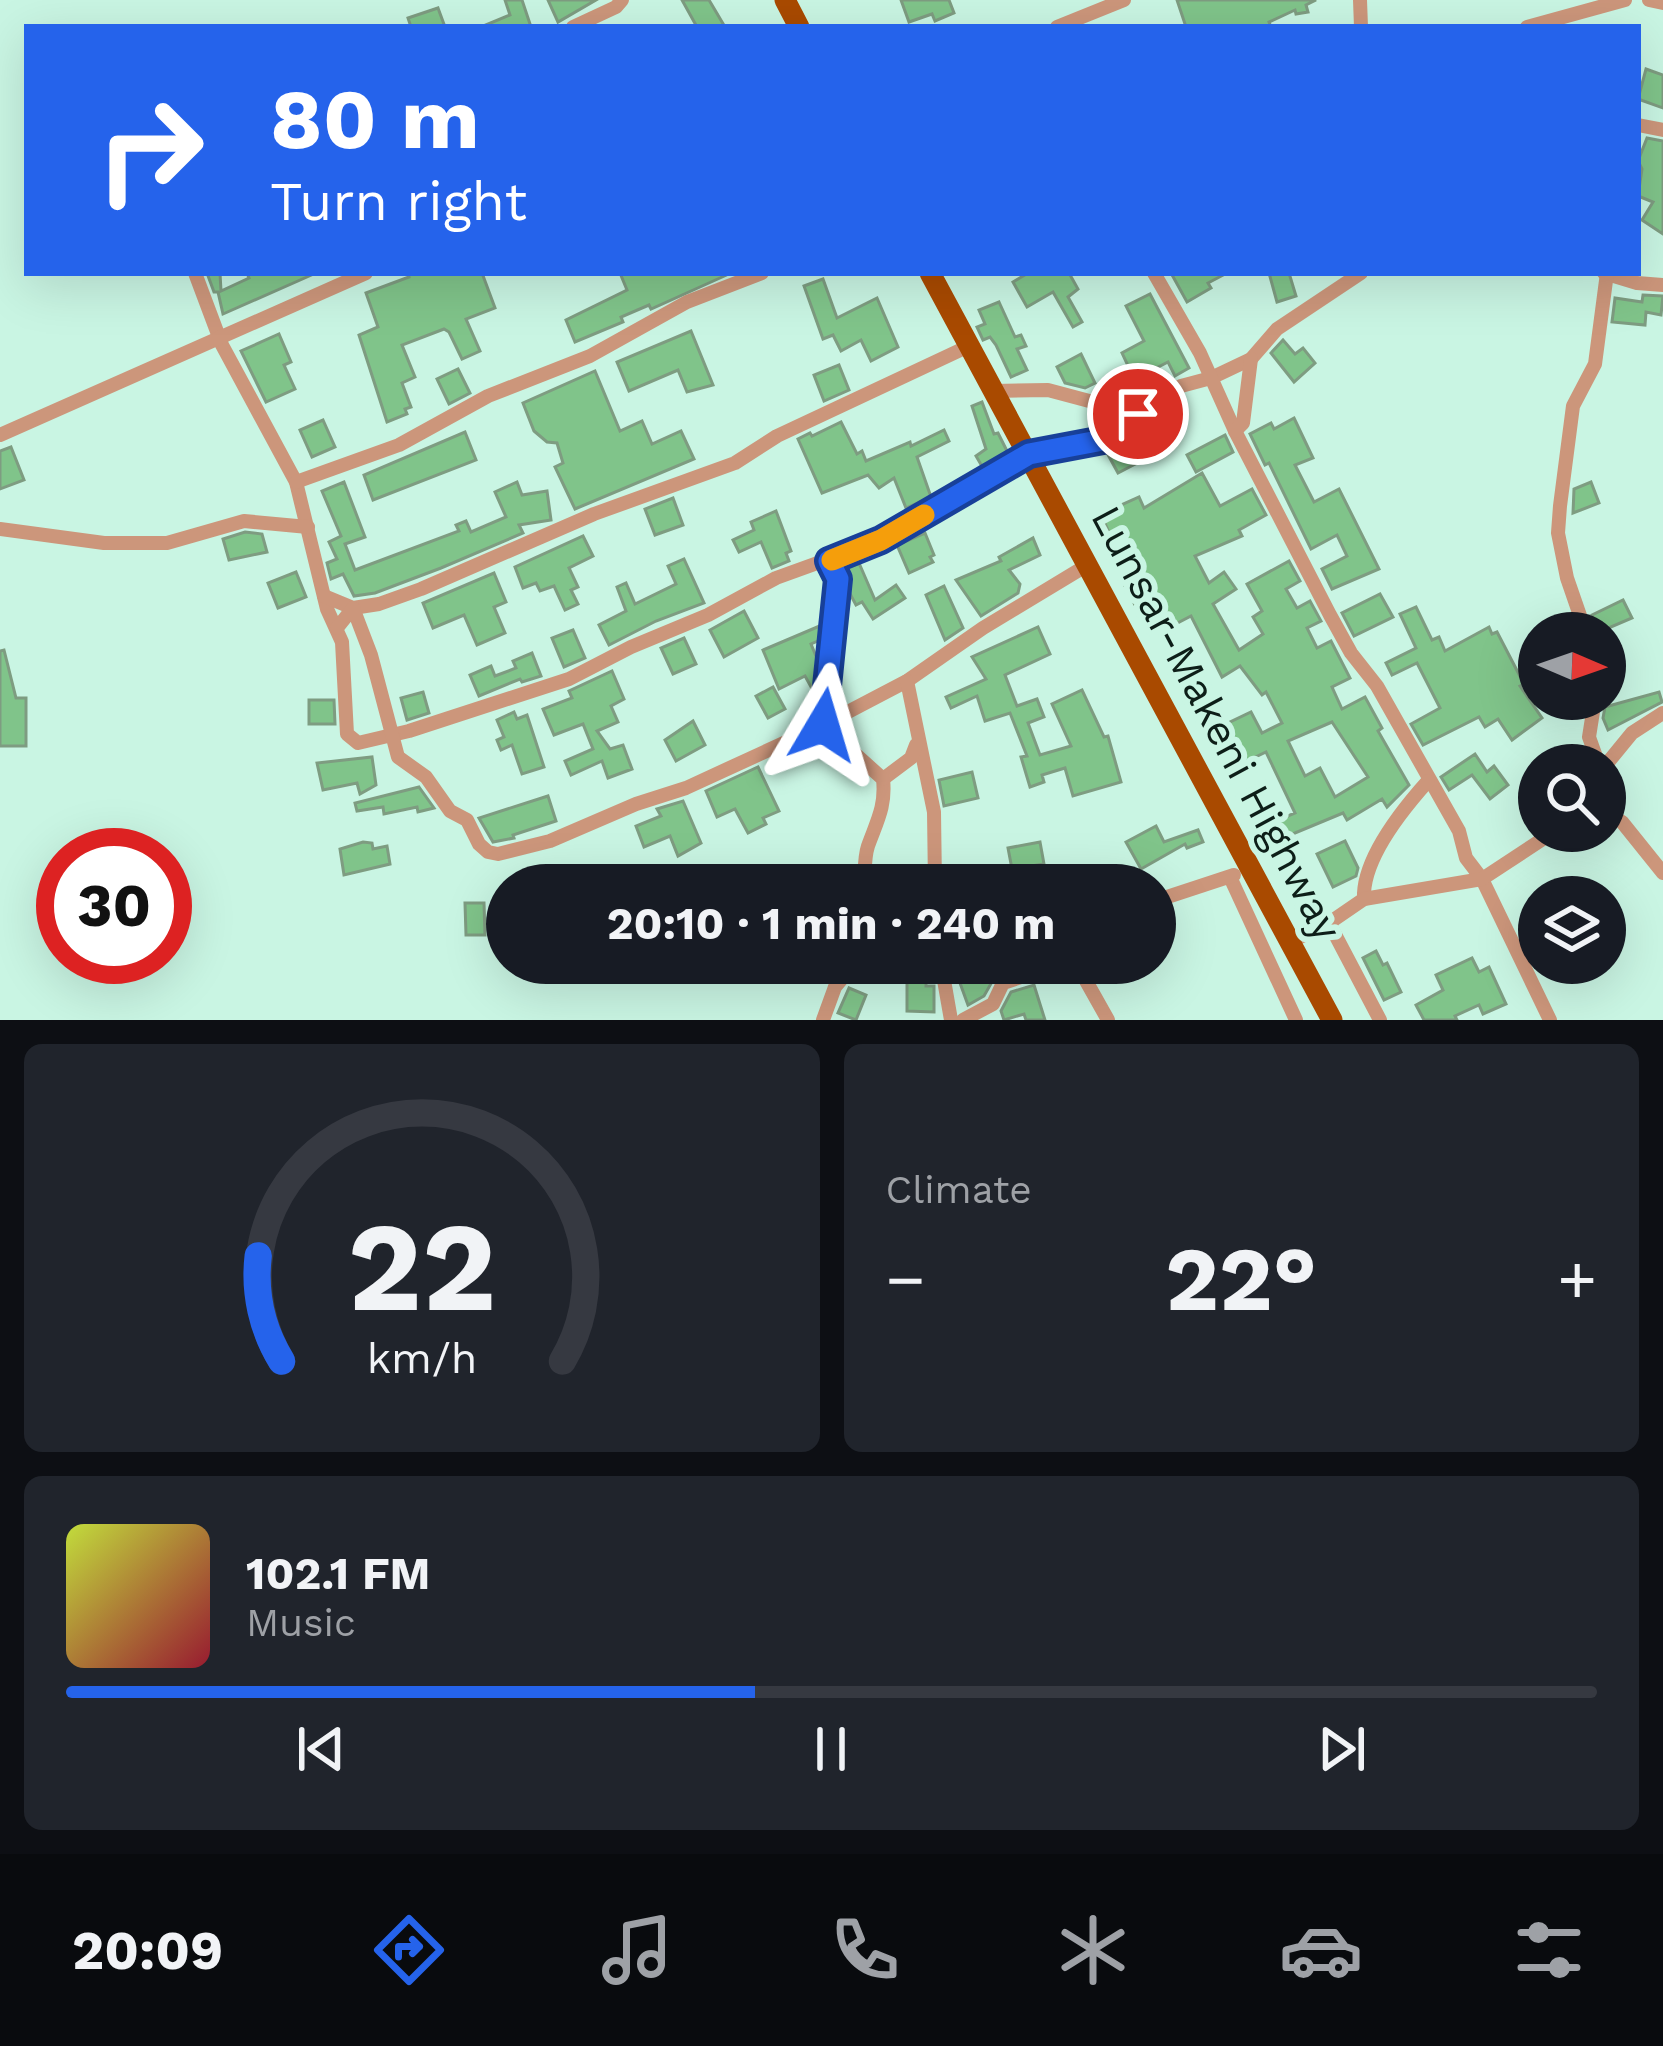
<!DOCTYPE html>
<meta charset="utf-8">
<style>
:root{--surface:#171b24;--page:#20242c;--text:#f1f3f6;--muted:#9ea1a6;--line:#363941;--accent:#2563eb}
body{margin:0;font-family:"Work Sans",sans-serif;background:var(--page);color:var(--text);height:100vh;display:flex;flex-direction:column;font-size:45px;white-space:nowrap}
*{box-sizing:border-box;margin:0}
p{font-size:39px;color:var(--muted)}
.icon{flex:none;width:66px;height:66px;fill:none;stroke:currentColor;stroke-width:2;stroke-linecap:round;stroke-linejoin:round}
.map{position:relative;height:1020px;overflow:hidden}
.side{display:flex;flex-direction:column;gap:24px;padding:24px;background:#0d0f14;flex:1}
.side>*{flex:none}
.banner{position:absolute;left:24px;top:24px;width:1617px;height:252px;border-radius:0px;box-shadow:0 12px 48px #0002;background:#2563eb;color:#fff;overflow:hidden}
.needle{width:78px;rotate:92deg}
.buttons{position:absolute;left:1518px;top:612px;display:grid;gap:24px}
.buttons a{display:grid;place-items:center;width:108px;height:108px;border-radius:50%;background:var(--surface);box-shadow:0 12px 48px #0002;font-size:60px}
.speed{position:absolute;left:36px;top:828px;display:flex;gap:24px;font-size:60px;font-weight:700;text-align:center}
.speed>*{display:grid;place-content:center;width:156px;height:156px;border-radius:50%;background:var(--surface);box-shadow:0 12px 48px #0002;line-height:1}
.speed .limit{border:18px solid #d22;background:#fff;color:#111}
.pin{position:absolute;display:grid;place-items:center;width:102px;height:102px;color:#fff;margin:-51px;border:6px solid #fff;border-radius:50%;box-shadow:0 3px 12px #0007}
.me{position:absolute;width:132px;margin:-66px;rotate:7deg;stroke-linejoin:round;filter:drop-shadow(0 0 9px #0008)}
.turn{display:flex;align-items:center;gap:42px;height:252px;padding:0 48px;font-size:54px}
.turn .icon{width:156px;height:156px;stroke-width:2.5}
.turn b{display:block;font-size:84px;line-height:102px}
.big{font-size:90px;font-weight:700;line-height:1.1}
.side .tile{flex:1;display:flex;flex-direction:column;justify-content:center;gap:18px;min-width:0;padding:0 42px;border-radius:18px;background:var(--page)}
.side .dial{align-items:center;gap:0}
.dial svg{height:312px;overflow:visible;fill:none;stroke:var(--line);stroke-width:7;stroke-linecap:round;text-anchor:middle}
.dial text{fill:var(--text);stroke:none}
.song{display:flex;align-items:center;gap:36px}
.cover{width:144px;height:144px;border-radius:18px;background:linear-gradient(135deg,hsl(70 70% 55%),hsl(350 70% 35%))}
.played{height:12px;border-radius:6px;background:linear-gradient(90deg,var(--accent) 45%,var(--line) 45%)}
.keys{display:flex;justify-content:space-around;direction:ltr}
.heat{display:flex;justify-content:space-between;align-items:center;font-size:66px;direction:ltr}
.side .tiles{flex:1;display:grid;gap:24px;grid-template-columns:1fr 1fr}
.tile:last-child{grid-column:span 2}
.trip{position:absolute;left:486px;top:864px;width:690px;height:120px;border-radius:60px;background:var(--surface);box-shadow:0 12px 48px #0002;font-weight:700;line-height:120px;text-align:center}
.dock{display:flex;height:192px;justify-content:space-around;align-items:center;background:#090b0e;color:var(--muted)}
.dock .icon{width:84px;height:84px}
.dock .selected{color:var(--accent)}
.dock b{font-size:54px;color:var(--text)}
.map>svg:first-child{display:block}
</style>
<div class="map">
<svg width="1663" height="1020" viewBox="0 0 1663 1020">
<rect width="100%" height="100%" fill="#c9f5e3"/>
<g fill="#80c48a" stroke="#7e9c81" stroke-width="3" fill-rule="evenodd">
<polygon points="505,0 522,0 531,27 481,27 510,15"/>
<polygon points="548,0 596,0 558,22"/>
<polygon points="682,0 709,0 725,27 697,27"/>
<polygon points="901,0 949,0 954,13 935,21 932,14 909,22"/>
<polygon points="1177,0 1316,0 1306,5 1308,12 1296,14 1295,10 1269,22 1271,27 1186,27"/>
<polygon points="438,8 445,27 411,27 408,18"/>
<polygon points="1646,69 1663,75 1663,108 1638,99"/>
<polygon points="1647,138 1663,141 1663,234 1642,220 1653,202 1638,196 1642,169 1638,161"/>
<polygon points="207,273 220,273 221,291 249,278 247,273 316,273 223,314 218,292 214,292"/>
<polygon points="408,273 482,273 495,308 466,319 480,351 462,359 449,332 444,329 402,345 415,377 402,383 411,407 405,409 407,414 387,422 359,335 378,327 366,293 409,277"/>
<polygon points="620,273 731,273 651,309 649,305 621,317 623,322 575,342 566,320 627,290"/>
<polygon points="1028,273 1069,273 1078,289 1068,297 1082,322 1073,327 1053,292 1027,307 1013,282"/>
<polygon points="1171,273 1227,273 1208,283 1211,288 1187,302"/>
<polygon points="1269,273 1289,273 1296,296 1277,302"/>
<polygon points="823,279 837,318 877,298 898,347 871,361 861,340 841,351 833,335 823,339 804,286"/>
<polygon points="1150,294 1189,368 1175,376 1168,362 1143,375 1151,390 1142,396 1122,353 1144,341 1126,306"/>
<polygon points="1643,295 1663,296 1661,315 1646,312 1645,325 1612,322 1615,298 1642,302"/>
<polygon points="999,302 1015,337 1021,335 1026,346 1017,349 1027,370 1011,377 996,345 990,337 983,340 977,327 985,324 979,310"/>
<polygon points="691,331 713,385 687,392 678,370 629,391 617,362"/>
<polygon points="279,334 291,362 284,365 295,389 266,402 241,351"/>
<polygon points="1283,340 1295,354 1303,348 1315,363 1294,382 1271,353"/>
<polygon points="1081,354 1095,383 1085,388 1065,383 1057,367"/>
<polygon points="839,365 849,390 824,401 814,375"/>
<polygon points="458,369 470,393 449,404 437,379"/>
<polygon points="595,371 620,431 642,421 652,444 681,431 694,459 575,509 555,467 563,463 557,443 547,442 534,431 523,403"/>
<polygon points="982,402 994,434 998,433 1008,453 983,468 976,456 986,449 972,406"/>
<polygon points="1294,418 1313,458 1295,465 1314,502 1339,489 1379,569 1332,589 1322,569 1347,556 1337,535 1311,549 1269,463 1265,465 1250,434 1271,423 1274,429"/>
<polygon points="323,420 335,447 312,457 300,430"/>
<polygon points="841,422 857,454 862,451 866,461 910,442 911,446 944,430 949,441 917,457 931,497 906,508 894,478 879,488 868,475 822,493 798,439 810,433 812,436"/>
<polygon points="465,432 476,460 373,500 364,475"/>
<polygon points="1225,435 1233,452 1196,472 1187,455"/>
<polygon points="1130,438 1143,460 1118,473 1106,451"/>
<polygon points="11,447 24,480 0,489 0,451"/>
<path d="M1202,473L1220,506L1252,489L1266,515L1239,530L1242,536L1195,556L1209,583L1224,572L1236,589L1213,604L1239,650L1263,634L1253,617L1262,611L1247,584L1289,561L1300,581L1286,589L1297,608L1310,601L1321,621L1307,628L1317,648L1331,641L1350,678L1332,687L1342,709L1365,697L1382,728L1378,731L1409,785L1387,807L1382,799L1347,820L1343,813L1283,838L1276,821L1295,813L1266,752L1245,762L1226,724L1251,712L1262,733L1282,723L1266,692L1262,695L1240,666L1222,677L1191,616L1164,630L1143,603L1136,607L1124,584L1130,581L1101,514L1139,497L1144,508ZM1332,722L1368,777L1335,797L1320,768L1305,776L1288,741Z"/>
<polygon points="344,482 365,537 345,544 355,570 459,531 456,525 466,521 471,532 506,517 495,492 517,482 522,495 547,491 551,520 519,525 523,533 441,568 375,593 354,596 343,574 331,579 327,563 337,559 329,542 341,536 322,491"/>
<polygon points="1591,482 1599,503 1573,513 1574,489"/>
<polygon points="673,498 683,525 655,535 645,509"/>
<polygon points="776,511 791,551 786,553 789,561 772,568 761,542 739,552 733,540 754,530 751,522"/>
<polygon points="245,532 262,534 267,552 229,560 223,539"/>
<polygon points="925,533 934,555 930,557 933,562 909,573 897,545"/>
<polygon points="583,536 593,556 569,568 578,587 571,590 578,604 565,610 554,586 540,591 536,583 523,588 515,567"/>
<polygon points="1033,538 1040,555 1009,570 1020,584 1018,593 981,616 956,580 1001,561 999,557"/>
<polygon points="684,559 704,603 656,621 609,645 599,625 626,611 617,587 626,583 635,604 676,584 668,566"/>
<polygon points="859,563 875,600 896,585 905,598 873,619 862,602 856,605 848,590 845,568"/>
<polygon points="296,572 306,597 278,608 268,583"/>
<polygon points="494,573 506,602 494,607 505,633 477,645 464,615 433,628 423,603"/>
<polygon points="944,586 963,628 945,640 926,595"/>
<polygon points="1380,594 1393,617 1354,636 1342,613"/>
<polygon points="1623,600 1632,618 1597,633 1592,615"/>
<polygon points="1416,607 1432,640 1439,637 1445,651 1489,627 1492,634 1497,632 1524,684 1520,686 1542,718 1512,740 1498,719 1485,727 1479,717 1423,745 1411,724 1440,708 1417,663 1392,675 1386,663 1416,648 1400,614"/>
<polygon points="744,611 758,638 724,657 710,630"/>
<polygon points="822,625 820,640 811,644 818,661 815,694 805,676 779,689 763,650"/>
<polygon points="1038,627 1050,654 1005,675 1017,706 1037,699 1044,717 1028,723 1040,755 1071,746 1052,704 1082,690 1104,737 1108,736 1121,782 1073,796 1065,768 1042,775 1044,782 1030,787 1021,757 1027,756 1010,713 985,721 977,696 951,708 946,697 986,679 972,657"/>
<polygon points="573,630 585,658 564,667 552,638"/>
<polygon points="684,638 696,664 673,674 661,648"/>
<polygon points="4,650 16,698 26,698 26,746 0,746 0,651"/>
<polygon points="532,653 541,676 522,682 520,679 479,696 470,675 491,666 495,676 516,668 513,661"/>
<polygon points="612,671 624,699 611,706 618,722 597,731 610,749 623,745 632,769 608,778 602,761 571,775 565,761 593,749 583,724 554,735 543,709 572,698 569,691"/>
<polygon points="773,687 785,709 768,718 756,696"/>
<polygon points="423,692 429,713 407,720 401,698"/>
<polygon points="1659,692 1662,702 1608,730 1603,718 1605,707"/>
<polygon points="309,700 334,700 335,724 309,724"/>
<polygon points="514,712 517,719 527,715 544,767 522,774 512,745 501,750 497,740 504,737 497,720"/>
<polygon points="693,721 705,745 676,761 665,740"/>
<polygon points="1475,754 1487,772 1494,766 1508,785 1490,799 1472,775 1449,790 1441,777"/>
<polygon points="372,757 376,785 360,794 357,783 323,790 317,763"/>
<polygon points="758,767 779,811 763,818 766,824 748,833 735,809 717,817 706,791"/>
<polygon points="972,772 978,798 944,806 939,780"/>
<polygon points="419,787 434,808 418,812 417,807 384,814 383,807 357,811 355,803"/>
<polygon points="548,796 556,821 513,835 514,838 493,842 479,818"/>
<polygon points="683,801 701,843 678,856 670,836 644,847 636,826 661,816 657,809"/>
<polygon points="1156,826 1164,842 1198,830 1203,842 1187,848 1185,844 1141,869 1126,842"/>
<polygon points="1345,841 1358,868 1356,876 1333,887 1317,854"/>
<polygon points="363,842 372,843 373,849 387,846 390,864 344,875 340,849"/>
<polygon points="1040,842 1044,864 1012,869 1008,848"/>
<polygon points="465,903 484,903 485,935 466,935"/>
<polygon points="1376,951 1383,965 1387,963 1401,992 1384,1000 1363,958"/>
<polygon points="1472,958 1479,972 1489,967 1506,1004 1483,1014 1479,1005 1455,1016 1457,1020 1424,1020 1416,1005 1443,990 1436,975"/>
<polygon points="885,963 926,963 926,986 934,986 934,1012 907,1011 907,982 881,982"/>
<polygon points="997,973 984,996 968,1005 960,983"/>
<polygon points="1034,985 1045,1020 1026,1020 1024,1014 1004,1020 1001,1011 1011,992"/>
<polygon points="849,988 866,995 856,1020 838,1013"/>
</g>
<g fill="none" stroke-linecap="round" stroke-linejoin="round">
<g stroke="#cc967b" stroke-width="14">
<polyline points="1360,0 1361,27"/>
<polyline points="1649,0 1663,3"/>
<polyline points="573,27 616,7 622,0"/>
<polyline points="1057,27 1124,0"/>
<polyline points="1527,27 1625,0"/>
<polyline points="1638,125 1663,130"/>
<polyline points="195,273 222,345 296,482 327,609 342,642 347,734 358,743 409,731 569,679 631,647 708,615 776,578 881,540 1029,454 1103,440 1119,434 1146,406 1181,386 1211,378 1251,359 1277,329 1361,273"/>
<polyline points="1154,273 1200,353 1235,431 1330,615 1351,653 1377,686 1459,831 1466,858 1482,879 1550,1020"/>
<polyline points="1604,273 1637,283 1663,285"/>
<polyline points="994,391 1048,390 1138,414"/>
<polyline points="1235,431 1243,423 1251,359"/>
<polyline points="0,435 366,273"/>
<polyline points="296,482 399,445 488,396 590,356 687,302 762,273"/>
<polyline points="0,529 104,543 167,543 244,521 308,527"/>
<path d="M829,561L838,579L823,725L883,779C886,806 877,821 868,846C864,858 865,872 864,885"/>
<polyline points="324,596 353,608 379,604 421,589 594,514 735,463 777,436 969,346"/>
<polyline points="337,628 353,608 371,655 398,757 426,777 450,811 467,820 479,844 488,852 498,854 550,841 636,804 686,788 823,725 907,681 983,628 1089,564"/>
<polyline points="1586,633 1567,578 1558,533 1560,506 1573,406 1595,364 1607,273"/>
<polyline points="907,681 934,812 935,885"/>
<polyline points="1595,699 1589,737 1599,765"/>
<polyline points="1605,766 1632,733 1663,713"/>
<polyline points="883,779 911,758 916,745"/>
<polyline points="1605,812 1622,822 1663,873"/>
<polyline points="1230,877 1296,1020"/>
<path d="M1364,899C1362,859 1402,810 1428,781"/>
<polyline points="1155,901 1234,875"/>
<polyline points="1329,923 1380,1020"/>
<polyline points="1290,942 1329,923 1364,899 1482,879 1555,831"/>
<polyline points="941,963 951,1020"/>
<polyline points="1076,963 1108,1020"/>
<polyline points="823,1020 835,987 855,963"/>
<polyline points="963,1020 993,1004 1003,983 1063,963"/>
</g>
<g stroke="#a94a00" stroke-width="21">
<polyline points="785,0 799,27"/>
<polyline points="930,273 1332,1020"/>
</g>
</g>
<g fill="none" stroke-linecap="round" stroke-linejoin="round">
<g stroke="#184099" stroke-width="30">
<polyline id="route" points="823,725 838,579 829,561 881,540 1029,454 1103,440 1119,434 1138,414"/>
</g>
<use href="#route" stroke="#2563eb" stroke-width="21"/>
<polyline stroke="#f59e0b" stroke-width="21" points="832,560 881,540 924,515"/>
</g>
<g text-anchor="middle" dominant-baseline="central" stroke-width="12" stroke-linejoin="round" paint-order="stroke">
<g font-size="42" fill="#0d1e18" stroke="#c9f5e3">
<text transform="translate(1217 723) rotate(62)">Lunsar-Makeni Highway</text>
</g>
</g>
</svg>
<div class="buttons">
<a><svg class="needle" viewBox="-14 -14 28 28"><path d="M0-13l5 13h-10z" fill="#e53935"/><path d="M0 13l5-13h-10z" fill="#9ea1a6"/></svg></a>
<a><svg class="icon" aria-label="search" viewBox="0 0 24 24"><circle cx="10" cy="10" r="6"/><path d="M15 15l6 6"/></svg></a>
<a><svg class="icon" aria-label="layers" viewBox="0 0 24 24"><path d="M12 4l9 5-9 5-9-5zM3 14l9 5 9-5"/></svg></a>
</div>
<div class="speed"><div class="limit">30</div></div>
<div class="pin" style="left:1138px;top:414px;background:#d93025"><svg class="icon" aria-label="arrive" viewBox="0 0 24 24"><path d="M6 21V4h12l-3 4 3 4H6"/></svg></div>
<svg class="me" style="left:823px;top:725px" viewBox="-20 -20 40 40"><path d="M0-17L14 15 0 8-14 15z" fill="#2563eb" stroke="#fff" stroke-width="4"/></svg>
<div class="trip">20:10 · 1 min · 240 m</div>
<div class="banner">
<div class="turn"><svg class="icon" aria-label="right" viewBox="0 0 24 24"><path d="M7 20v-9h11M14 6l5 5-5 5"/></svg><div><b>80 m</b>Turn right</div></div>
</div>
</div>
<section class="side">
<div class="tiles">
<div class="tile dial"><svg viewBox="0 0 100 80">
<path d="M14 69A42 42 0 1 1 86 69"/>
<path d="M14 69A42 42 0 0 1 8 42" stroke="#2563eb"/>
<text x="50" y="56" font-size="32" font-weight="700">22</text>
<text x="50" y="72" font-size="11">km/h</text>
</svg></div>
<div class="tile"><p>Climate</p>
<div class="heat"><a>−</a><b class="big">22°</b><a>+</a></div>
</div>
<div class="tile">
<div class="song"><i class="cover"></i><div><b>102.1 FM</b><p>Music</p></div></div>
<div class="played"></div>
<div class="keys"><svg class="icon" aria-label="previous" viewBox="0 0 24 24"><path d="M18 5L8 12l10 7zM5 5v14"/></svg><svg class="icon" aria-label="pause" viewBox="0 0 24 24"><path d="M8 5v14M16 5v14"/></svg><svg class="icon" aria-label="next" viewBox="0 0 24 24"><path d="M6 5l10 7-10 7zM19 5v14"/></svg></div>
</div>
</div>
</section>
<nav class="dock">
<b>20:09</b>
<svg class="icon selected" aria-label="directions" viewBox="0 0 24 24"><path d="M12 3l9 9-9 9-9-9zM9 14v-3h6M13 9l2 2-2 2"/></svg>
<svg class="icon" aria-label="music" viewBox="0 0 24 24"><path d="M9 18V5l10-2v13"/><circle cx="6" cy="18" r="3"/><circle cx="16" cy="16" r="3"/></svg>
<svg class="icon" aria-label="phone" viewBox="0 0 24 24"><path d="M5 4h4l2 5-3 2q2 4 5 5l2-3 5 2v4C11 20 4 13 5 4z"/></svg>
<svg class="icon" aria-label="climate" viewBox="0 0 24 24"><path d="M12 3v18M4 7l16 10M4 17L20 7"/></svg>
<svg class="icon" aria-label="car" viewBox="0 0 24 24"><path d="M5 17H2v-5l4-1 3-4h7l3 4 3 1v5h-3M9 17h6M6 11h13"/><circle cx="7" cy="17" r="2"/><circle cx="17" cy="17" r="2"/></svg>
<svg class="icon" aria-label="filters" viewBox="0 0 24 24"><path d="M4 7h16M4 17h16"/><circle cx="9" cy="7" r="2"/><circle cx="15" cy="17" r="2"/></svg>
</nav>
